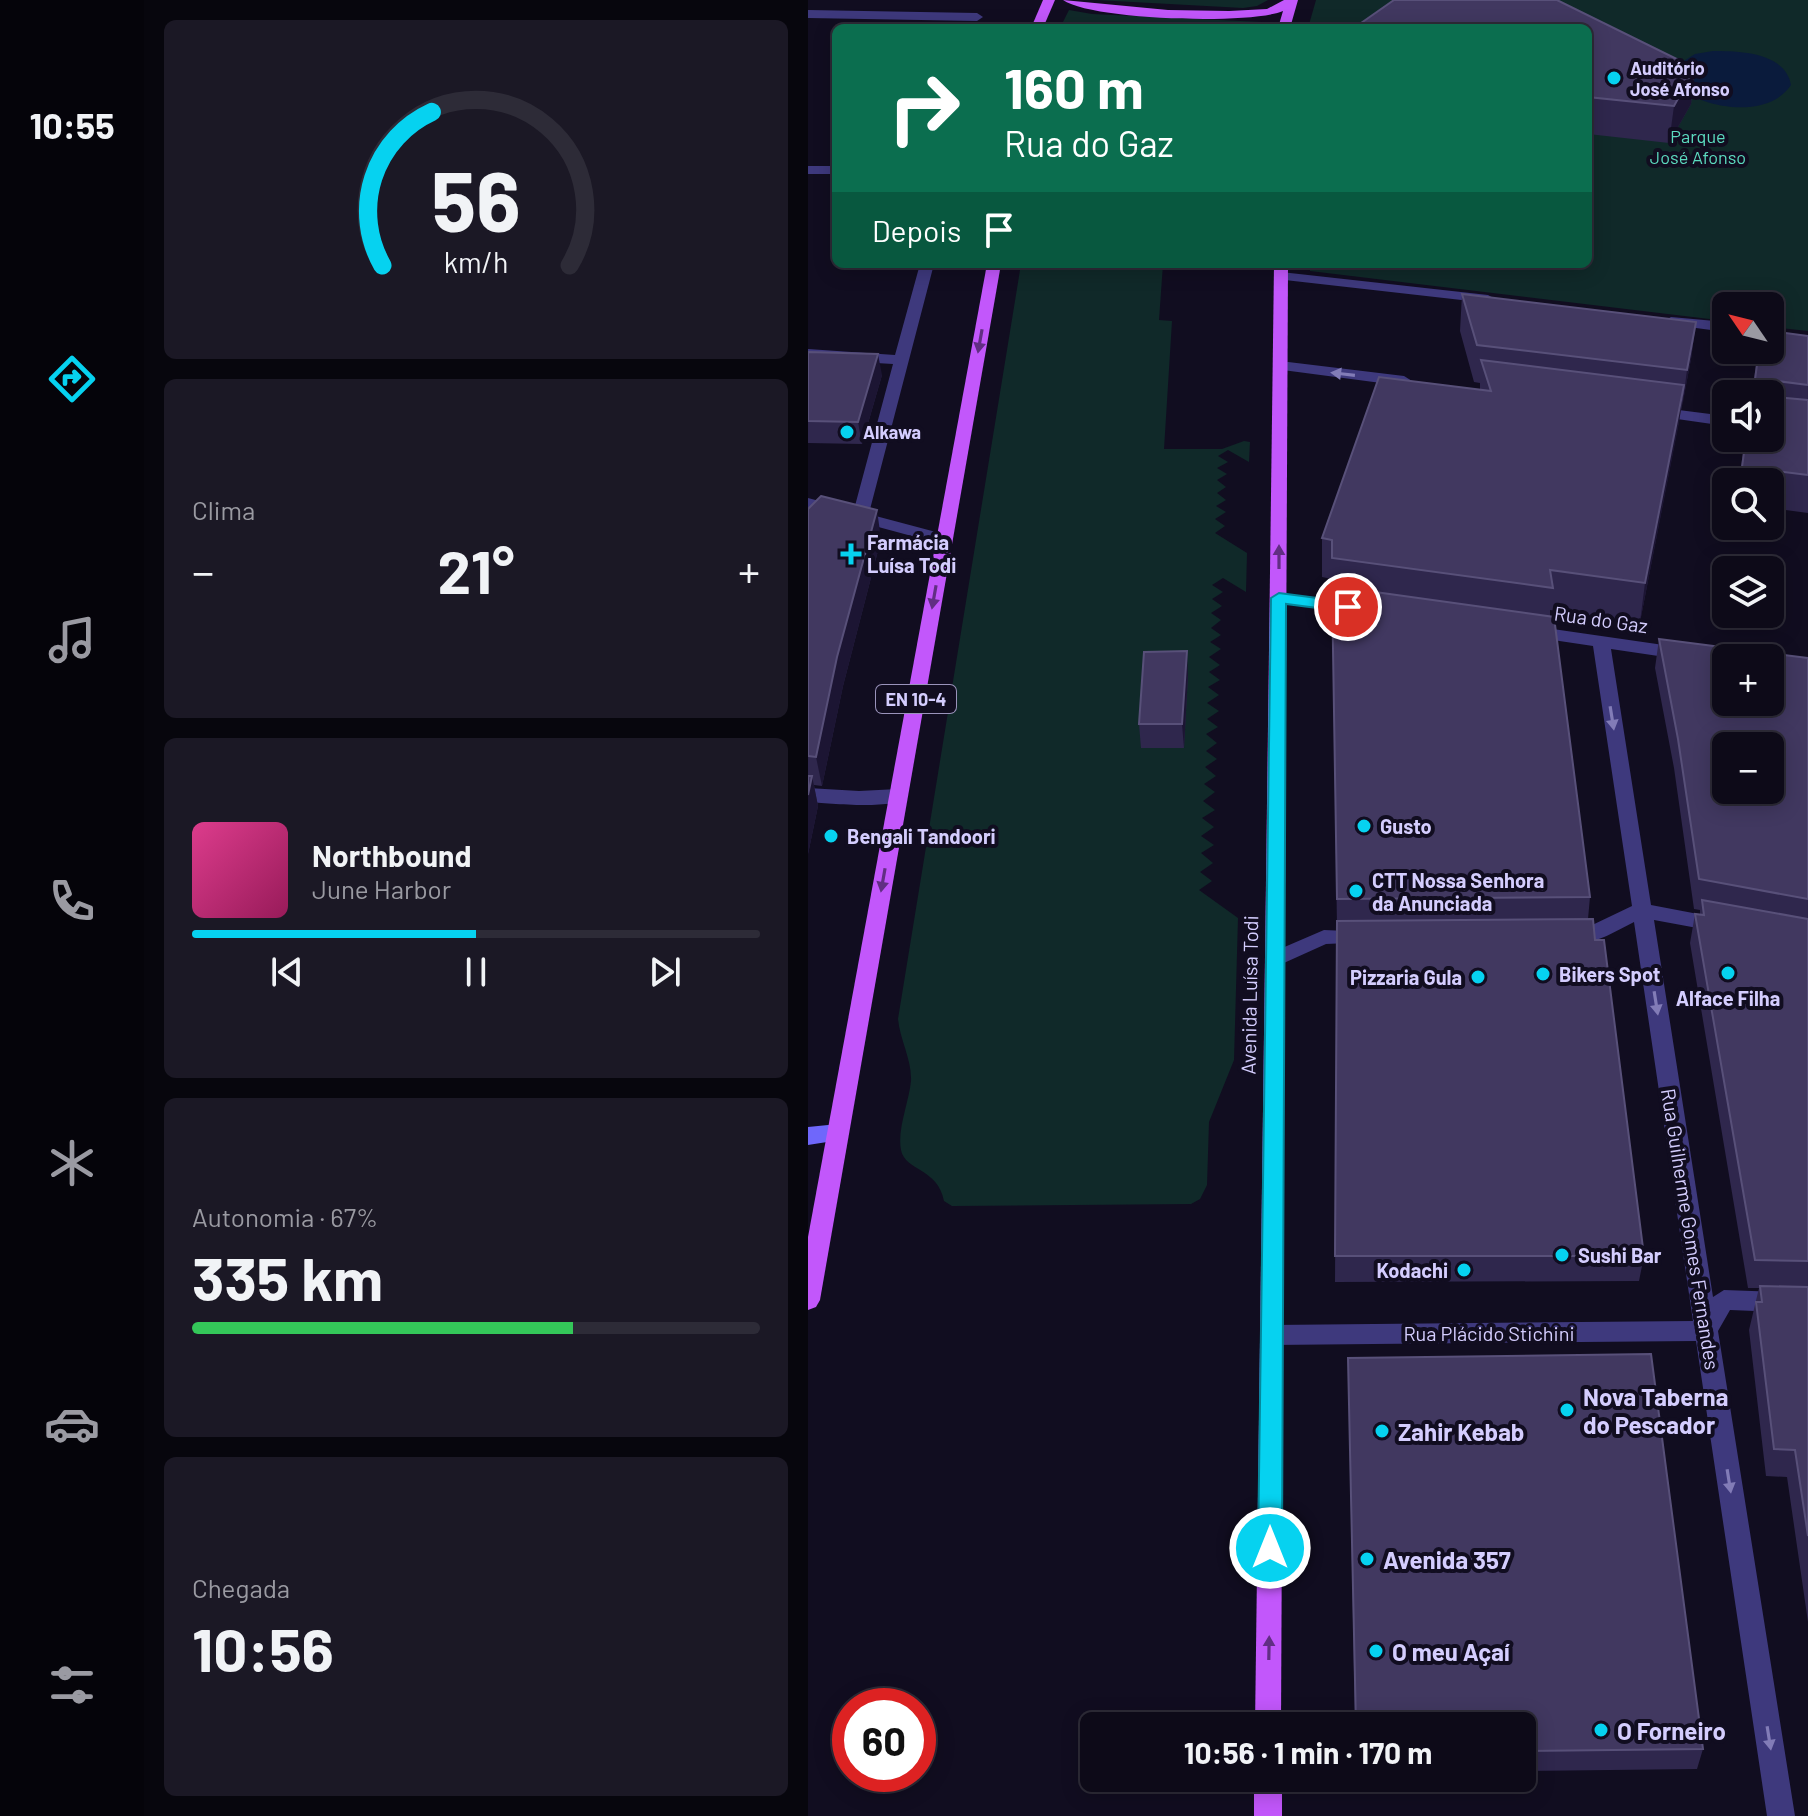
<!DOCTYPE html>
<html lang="pt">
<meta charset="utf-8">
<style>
:root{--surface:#0d0a18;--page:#1b1825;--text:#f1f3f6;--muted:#9a9aa2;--line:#2d2b37;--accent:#06d2f0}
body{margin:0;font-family:Barlow,sans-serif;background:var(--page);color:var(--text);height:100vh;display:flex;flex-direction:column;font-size:30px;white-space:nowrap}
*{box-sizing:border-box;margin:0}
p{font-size:26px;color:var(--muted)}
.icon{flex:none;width:44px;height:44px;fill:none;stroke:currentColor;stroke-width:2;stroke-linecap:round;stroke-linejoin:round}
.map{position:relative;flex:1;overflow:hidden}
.drawer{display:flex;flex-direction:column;gap:20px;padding:20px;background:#07060d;width:664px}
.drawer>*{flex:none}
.guide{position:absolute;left:24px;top:24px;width:760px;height:244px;border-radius:12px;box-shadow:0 4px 20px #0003,0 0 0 2px var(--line);background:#0b6e4f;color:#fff;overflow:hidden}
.needle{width:52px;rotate:305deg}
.fabs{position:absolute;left:904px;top:292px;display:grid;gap:16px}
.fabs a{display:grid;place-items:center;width:72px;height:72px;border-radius:12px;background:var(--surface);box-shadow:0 4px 20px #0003,0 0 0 2px var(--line);font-size:40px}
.speed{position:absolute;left:24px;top:1688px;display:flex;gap:16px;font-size:40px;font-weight:700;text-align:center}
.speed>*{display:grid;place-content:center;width:104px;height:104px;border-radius:50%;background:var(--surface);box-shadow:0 4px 20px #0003,0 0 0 2px var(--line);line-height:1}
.speed .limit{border:12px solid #d22;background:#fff;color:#111}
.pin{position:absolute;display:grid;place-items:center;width:68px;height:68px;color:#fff;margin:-34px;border:4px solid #fff;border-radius:50%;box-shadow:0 2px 8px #0007}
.me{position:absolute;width:88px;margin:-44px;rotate:0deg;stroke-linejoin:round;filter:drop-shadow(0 0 6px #0008)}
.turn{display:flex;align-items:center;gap:28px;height:168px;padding:0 40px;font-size:36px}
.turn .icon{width:104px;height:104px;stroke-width:2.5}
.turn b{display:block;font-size:56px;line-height:68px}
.then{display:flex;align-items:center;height:76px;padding:0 40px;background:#0003;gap:16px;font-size:30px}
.big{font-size:60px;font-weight:700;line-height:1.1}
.drawer .widget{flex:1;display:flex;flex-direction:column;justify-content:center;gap:12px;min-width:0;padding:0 28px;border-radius:12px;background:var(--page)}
.drawer .dial{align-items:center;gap:0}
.dial svg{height:208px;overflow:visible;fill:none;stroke:var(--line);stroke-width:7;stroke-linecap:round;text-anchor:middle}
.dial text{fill:var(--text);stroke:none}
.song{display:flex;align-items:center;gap:24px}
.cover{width:96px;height:96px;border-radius:12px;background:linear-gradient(135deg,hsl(330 70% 55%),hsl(330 70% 35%))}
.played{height:8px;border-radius:4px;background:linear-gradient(90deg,var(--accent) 50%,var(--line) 50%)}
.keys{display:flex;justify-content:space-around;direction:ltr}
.heat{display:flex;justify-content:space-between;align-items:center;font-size:44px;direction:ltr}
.charge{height:12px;border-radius:6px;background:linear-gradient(90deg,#34c759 67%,var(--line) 0)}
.trip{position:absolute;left:272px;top:1712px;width:456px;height:80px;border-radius:12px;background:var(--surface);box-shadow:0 4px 20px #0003,0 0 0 2px var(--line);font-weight:700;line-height:80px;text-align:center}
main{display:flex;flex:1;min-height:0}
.tabs{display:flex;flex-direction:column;width:144px;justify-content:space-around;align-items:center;background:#05040a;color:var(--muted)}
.tabs .icon{width:56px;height:56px}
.tabs .selected{color:var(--accent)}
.tabs b{font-size:36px;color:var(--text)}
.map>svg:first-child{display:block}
</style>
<main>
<nav class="tabs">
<b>10:55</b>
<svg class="icon selected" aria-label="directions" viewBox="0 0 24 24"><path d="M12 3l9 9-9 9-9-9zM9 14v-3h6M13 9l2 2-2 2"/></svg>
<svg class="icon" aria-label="music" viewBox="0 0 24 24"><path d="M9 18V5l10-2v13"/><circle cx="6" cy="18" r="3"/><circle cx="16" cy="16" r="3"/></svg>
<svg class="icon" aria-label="phone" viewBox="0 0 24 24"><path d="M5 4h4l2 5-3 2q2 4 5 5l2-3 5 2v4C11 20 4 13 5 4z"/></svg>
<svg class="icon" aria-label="climate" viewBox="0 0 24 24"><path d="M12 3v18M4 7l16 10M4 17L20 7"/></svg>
<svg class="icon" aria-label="car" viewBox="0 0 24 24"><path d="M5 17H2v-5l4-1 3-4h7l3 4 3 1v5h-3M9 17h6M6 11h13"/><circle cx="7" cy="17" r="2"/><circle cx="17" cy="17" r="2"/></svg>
<svg class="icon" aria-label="filters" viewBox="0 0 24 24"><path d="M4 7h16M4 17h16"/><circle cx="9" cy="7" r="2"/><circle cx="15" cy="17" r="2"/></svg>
</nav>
<section class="drawer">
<div class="widget dial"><svg viewBox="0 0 100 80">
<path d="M14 69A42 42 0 1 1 86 69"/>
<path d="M14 69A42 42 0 0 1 33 10" stroke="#06d2f0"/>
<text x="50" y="56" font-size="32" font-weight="700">56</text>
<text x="50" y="72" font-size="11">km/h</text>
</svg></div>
<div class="widget"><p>Clima</p>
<div class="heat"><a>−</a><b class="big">21°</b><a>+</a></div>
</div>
<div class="widget">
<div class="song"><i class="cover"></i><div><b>Northbound</b><p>June Harbor</p></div></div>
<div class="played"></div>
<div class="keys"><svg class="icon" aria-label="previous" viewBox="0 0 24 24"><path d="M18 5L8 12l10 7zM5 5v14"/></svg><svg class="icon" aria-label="pause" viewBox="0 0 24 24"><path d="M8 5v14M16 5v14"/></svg><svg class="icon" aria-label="next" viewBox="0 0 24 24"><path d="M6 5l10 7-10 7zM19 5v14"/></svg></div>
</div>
<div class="widget"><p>Autonomia · 67%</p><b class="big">335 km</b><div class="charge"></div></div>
<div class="widget"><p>Chegada</p><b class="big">10:56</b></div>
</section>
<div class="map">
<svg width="1000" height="1816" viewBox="0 0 1000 1816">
<rect width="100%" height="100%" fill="#110d20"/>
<g fill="#102929">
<polygon points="288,0 460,0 449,6 435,8"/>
<polygon points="508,0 1000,0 1000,331 962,327 962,306 918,306 918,321 502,271 502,264 780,264 780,28 500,28"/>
<polygon points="261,10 284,14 454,22 453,28 252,28"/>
<path d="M213,264H355L351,320L364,321L356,449H414L436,441L442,442L441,462L420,450L410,456L420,462L409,468L419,474L409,480L418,487L409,493L418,500L408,506L418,512L407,519L417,526L407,533L439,553L438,592L415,578L404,585L415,592L404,599L414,606L403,613L413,620L403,628L413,635L402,642L413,649L401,657L412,665L401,672L412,680L400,687L411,695L399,703L411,711L399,719L410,727L398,734L409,743L398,751L409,759L397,767L408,776L396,784L407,792L395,801L407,810L394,818L406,827L393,836L406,845L393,853L405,863L392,872L404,881L391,890L430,918L426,1060L401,1122L399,1185L392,1199L383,1204L144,1206L136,1201C130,1168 97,1171 93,1150C89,1129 101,1102 103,1081C104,1060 92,1040 90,1019Z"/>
</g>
<path fill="#0a1b3c" d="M905,51C931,51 977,52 983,85C960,120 894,109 867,85L866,67L887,54Z"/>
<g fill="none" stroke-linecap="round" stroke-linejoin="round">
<polygon fill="#3e397d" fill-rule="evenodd" points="0,498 143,536 145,540 137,545 0,508"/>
<g fill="#3e397d" fill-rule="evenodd">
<polygon points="0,10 169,13 175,17 169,21 0,18"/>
<rect x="0" y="166" width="28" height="8"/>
<polygon points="112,264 126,264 60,517 52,522 44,517 85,364 0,359 0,349 87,355"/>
<polygon points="473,272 680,295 687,299 680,303 468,279 468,273"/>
<polygon points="863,317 918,322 918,332 858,324 856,321"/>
<polygon points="472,361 596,376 604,381 596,386 467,369 467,363"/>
<polygon points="847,407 918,416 918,426 841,415 841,409"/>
<polygon points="471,593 550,603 559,608 550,613 465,602 462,598 465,594"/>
<path d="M724,626L918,654L926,658H918V666L803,649L843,905L911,918L918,920L921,925L918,930L911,932L846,920L905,1297L916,1290L1000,1293V1313L922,1310L910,1331L987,1816H959L888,1341L464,1345L456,1342L452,1335L456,1328L464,1325L885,1321L826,922C804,933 781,949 756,941L753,936L756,931L778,928L824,906L785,646L718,636L715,632L718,628Z"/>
<path d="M0,788L51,791L90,789L100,796C88,811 20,803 0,802Z"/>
<polygon points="516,930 562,932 565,937 562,942 518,944 467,967 460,964 457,959 460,954"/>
</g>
<polygon fill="#6f67fb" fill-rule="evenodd" points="30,1124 38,1127 41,1133 38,1139 0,1145 0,1127"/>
<g fill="#c257fb" fill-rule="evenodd">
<polygon points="235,0 247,0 235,28 223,28"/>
<path d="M255,0L360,10L421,11L459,9L476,0H490L482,28H470L475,11C442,25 283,20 255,0Z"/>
<polygon points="179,264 193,264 12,1300 8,1307 0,1310 0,1237"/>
<polygon points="466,264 480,264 473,1726 447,1726"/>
<rect x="446" y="1778" width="28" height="38"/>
</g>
</g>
<g fill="#2f274d">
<polygon points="780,28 887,68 883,104 861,143 780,134"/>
<polygon points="654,294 888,322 883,359 832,622 742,610 742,616 782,897 780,919 836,1256 831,1281 527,1282 529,927 524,597 524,579 514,577 514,538 672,390 672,383 666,382 652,331"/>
<polygon points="1000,336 1000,513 962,508 962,482 931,482 937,438 962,438 962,394 944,394 950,350"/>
<polygon points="0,352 74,375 54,444 0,443"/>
<polygon points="0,509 73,539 35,686 14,786 6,785 10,806 0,854"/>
<polygon points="851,639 1000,658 1000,1622 979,1477 958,1476 941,1330 951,1288 940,1288 882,943 887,914 892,915 892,910 886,909 866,768 847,668"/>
<polygon points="380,675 376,748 333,748 331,724"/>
<polygon points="540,1358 895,1749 889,1769 714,1771 714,1726 547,1726"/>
</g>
<g fill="#1c1533">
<polygon points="887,68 883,104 861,143 866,106"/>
<polygon points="888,322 883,359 874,408 879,370"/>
<polygon points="70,354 74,375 54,444 50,422"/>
<polygon points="876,385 871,423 832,622 837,583"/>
<polygon points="69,510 73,539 35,686 14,786 8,757 29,657"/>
<polygon points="379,651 380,675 376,748 374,724"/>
<polygon points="4,776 10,806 0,854 0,795"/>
</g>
<g fill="#413860" stroke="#585079" stroke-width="2" fill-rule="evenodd">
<polygon points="586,0 749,0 887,68 866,106 780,97 780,28 546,28"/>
<polygon points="654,294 888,322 879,370 669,345"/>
<polygon points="962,331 1000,336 1000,385 969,381 965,384 968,397 1000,400 1000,475 934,467 938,438 962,438 962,394 945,394 951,350 962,350"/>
<polygon points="0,352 70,354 50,422 0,421"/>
<polygon points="673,360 876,385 837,583 742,570 745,588 524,558 524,540 514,538 571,377 683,391"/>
<polygon points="13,496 69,510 29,657 8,757 0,756 0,509"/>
<polygon points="524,586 746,617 782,897 529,899"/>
<path d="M851,639L1000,658V899L891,879L870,739ZM918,658H962V702H918ZM918,746H962V790H918Z"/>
<polygon points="379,651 374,724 331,724 336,652"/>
<polygon points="0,776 4,776 0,795"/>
<polygon points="894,900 1000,919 1000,1261 947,1260 887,914 896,915"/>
<polygon points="785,919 787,940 796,940 836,1256 527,1256 529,921"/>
<polygon points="952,1286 1000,1287 1000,1536 987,1450 966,1449 948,1302 954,1302"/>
<polygon points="843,1354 895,1749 714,1751 714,1726 548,1726 540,1358"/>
</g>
<defs><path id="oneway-solid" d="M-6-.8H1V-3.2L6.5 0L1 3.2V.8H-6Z" transform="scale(2)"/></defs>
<g fill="#612e83">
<use href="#oneway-solid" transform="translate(172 341) rotate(100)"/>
<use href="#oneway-solid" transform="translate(471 557) rotate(-90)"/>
<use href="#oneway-solid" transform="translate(126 597) rotate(100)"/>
<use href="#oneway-solid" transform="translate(75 880) rotate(100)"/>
<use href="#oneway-solid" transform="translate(461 1648) rotate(-89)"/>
</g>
<g fill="#827cb7">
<use href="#oneway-solid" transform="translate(535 374) rotate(-173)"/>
<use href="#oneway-solid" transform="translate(804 718) rotate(81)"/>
<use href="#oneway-solid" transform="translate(848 1003) rotate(81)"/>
<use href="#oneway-solid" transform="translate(921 1481) rotate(81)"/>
<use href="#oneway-solid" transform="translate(961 1738) rotate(81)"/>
</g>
<polygon fill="#06d2f0" stroke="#04889c" stroke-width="2" points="471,593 540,602 548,607 540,612 478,604 474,1548 470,1556 462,1559 454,1556 450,1548 463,598"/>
<g fill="#06d2f0" stroke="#110d20" stroke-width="3">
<circle cx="806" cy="78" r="8"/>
<circle cx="39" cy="432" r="8"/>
<path d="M39 542h8v8h8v8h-8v8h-8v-8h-8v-8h8z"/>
<circle cx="556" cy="826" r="8"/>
<circle cx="23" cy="836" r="8"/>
<circle cx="548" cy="891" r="8"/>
<circle cx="920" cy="973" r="8"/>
<circle cx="735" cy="974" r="8"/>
<circle cx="670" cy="977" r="8"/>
<circle cx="754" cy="1255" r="8"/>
<circle cx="656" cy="1270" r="8"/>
<circle cx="759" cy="1410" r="8"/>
<circle cx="574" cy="1431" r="8"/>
<circle cx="559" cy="1559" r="8"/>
<circle cx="568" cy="1651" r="8"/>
<circle cx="793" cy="1730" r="8"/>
</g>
<g text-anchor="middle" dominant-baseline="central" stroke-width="8" stroke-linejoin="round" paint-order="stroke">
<g font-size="18" font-weight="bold" fill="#d4cdfe" stroke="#110d20" text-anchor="start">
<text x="822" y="68">Auditório<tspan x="822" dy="21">José Afonso</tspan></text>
<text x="55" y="432">Alkawa</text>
</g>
<g font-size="18" fill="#5cdbbf" stroke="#110d20">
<text x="890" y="136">Parque<tspan x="890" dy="21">José Afonso</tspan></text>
</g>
<rect fill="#110d20" stroke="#9a93bb" stroke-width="2" x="68" y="685" width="80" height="28" rx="6"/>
<g font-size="18" font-weight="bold" fill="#d4cdfe">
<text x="108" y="699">EN 10-4</text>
</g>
<g font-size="20" font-weight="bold" fill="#d4cdfe" stroke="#110d20" text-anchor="start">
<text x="59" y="542">Farmácia<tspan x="59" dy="23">Luísa Todi</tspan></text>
<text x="572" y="826">Gusto</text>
<text x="39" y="836">Bengali Tandoori</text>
<text x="564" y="880">CTT Nossa Senhora<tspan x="564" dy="23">da Anunciada</tspan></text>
<text x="751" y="974">Bikers Spot</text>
<text x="654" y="977" text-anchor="end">Pizzaria Gula</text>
<text x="920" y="998" text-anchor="middle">Alface Filha</text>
<text x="770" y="1255">Sushi Bar</text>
<text x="640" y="1270" text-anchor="end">Kodachi</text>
</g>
<g font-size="20" fill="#d4cdfe" stroke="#110d20">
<text transform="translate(793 619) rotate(8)">Rua do Gaz</text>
<text transform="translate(441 995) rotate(-89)">Avenida Luísa Todi</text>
<text transform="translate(883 1229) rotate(81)">Rua Guilherme Gomes Fernandes</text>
<text x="681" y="1333">Rua Plácido Stichini</text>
</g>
<g font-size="24" font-weight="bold" fill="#d4cdfe" stroke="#110d20" text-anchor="start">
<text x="775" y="1396">Nova Taberna<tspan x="775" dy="28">do Pescador</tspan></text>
<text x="590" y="1431">Zahir Kebab</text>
<text x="575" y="1559">Avenida 357</text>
<text x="584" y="1651">O meu Açaí</text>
<text x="809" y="1730">O Forneiro</text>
</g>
</g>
</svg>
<div class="fabs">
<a><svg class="needle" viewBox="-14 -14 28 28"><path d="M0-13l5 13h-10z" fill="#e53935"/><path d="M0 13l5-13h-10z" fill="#9a9aa2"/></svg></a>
<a><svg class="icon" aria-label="sound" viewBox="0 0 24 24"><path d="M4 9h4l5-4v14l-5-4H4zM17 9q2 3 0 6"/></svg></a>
<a><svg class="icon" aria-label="search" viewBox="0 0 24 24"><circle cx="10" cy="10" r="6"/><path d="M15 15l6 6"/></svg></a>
<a><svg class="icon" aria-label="layers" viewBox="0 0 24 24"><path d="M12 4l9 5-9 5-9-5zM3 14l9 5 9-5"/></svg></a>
<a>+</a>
<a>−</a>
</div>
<div class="speed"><div class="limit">60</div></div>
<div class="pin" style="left:540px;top:607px;background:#d93025"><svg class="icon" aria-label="arrive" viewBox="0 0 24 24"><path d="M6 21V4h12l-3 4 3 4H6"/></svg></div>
<svg class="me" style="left:462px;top:1548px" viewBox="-20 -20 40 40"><circle r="17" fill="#06d2f0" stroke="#fff" stroke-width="3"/><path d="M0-11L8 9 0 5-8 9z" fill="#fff"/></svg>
<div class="trip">10:56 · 1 min · 170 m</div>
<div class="guide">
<div class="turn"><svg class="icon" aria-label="right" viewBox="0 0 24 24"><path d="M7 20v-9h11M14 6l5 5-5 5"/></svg><div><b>160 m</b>Rua do Gaz</div></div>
<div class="then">Depois<svg class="icon" aria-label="arrive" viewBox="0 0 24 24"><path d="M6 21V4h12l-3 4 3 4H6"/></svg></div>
</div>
</div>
</main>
